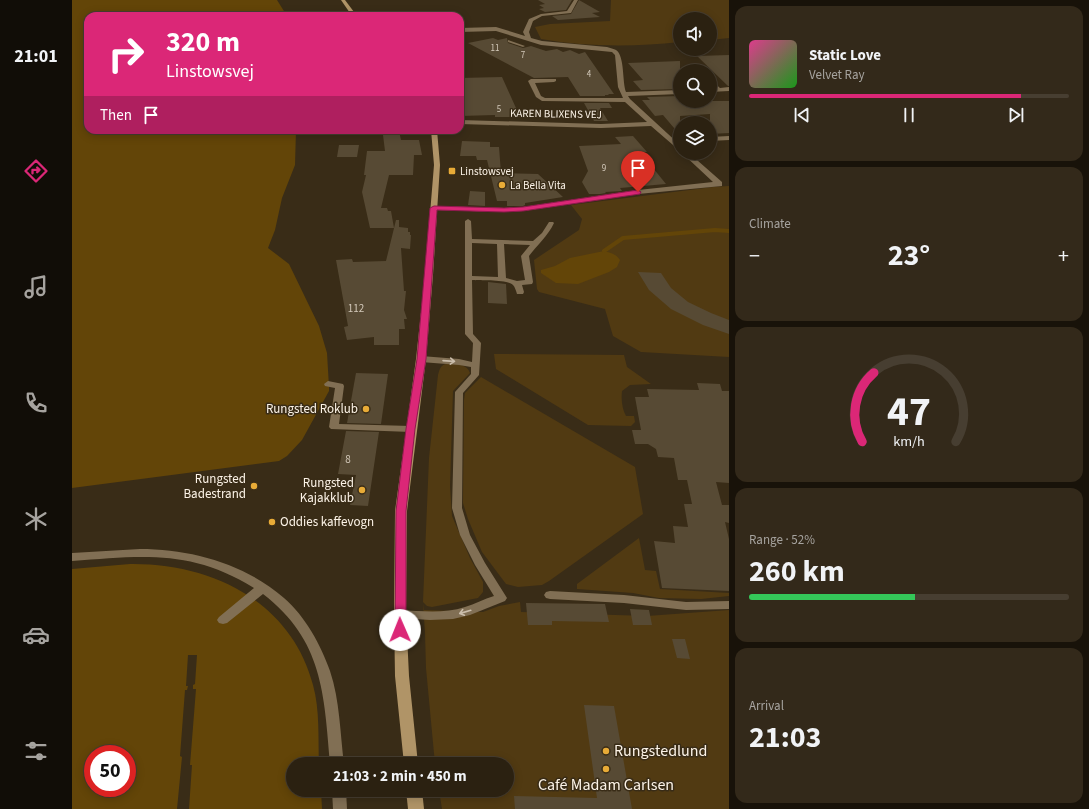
<!DOCTYPE html>
<meta charset="utf-8">
<style>
:root{--surface:#2b2111;--page:#33291a;--text:#f1f3f6;--muted:#a6a39f;--line:#473e31;--accent:#db2777}
body{margin:0;font-family:"Source Sans 3",sans-serif;background:var(--page);color:var(--text);height:100vh;display:flex;flex-direction:column;font-size:15px;white-space:nowrap}
*{box-sizing:border-box;margin:0}
p{font-size:13px;color:var(--muted)}
.icon{flex:none;width:22px;height:22px;fill:none;stroke:currentColor;stroke-width:2;stroke-linecap:round;stroke-linejoin:round}
.map{position:relative;flex:1;overflow:hidden}
.panel{display:flex;flex-direction:column;gap:6px;padding:6px;background:#181209;width:360px}
.panel>*{flex:none}
.guide{position:absolute;left:12px;top:12px;width:380px;height:122px;border-radius:12px;box-shadow:0 2px 10px #0003,0 0 0 1px var(--line);background:#db2777;color:#fff;overflow:hidden}
.controls{position:absolute;left:601px;top:12px;display:grid;gap:8px}
.controls a{display:grid;place-items:center;width:44px;height:44px;border-radius:50%;background:var(--surface);box-shadow:0 2px 10px #0003,0 0 0 1px var(--line);font-size:20px}
.speed{position:absolute;left:12px;top:745px;display:flex;gap:8px;font-size:20px;font-weight:700;text-align:center}
.speed>*{display:grid;place-content:center;width:52px;height:52px;border-radius:50%;background:var(--surface);box-shadow:0 2px 10px #0003,0 0 0 1px var(--line);line-height:1}
.speed .limit{border:6px solid #d22;background:#fff;color:#111}
.pin{position:absolute;display:grid;place-items:center;width:34px;height:34px;color:#fff;margin:-41px -17px;border-radius:50% 50% 50% 0;rotate:-45deg;box-shadow:0 0 4px #0007}
.pin .icon{rotate:45deg}
.me{position:absolute;width:44px;margin:-22px;rotate:359deg;stroke-linejoin:round;filter:drop-shadow(0 0 3px #0008)}
.turn{display:flex;align-items:center;gap:14px;height:84px;padding:0 16px;font-size:18px}
.turn .icon{width:52px;height:52px;stroke-width:2.5}
.turn b{display:block;font-size:28px;line-height:34px}
.then{display:flex;align-items:center;height:38px;padding:0 16px;background:#0003;gap:8px;font-size:15px}
.big{font-size:30px;font-weight:700;line-height:1.1}
.panel .tile{flex:1;display:flex;flex-direction:column;justify-content:center;gap:6px;min-width:0;padding:0 14px;border-radius:12px;background:var(--page)}
.panel .dial{align-items:center;gap:0}
.dial svg{height:104px;overflow:visible;fill:none;stroke:var(--line);stroke-width:7;stroke-linecap:round;text-anchor:middle}
.dial text{fill:var(--text);stroke:none}
.song{display:flex;align-items:center;gap:12px}
.cover{width:48px;height:48px;border-radius:6px;background:linear-gradient(135deg,hsl(330 70% 55%),hsl(120 70% 35%))}
.played{height:4px;border-radius:2px;background:linear-gradient(90deg,var(--accent) 85%,var(--line) 85%)}
.keys{display:flex;justify-content:space-around;direction:ltr}
.heat{display:flex;justify-content:space-between;align-items:center;font-size:22px;direction:ltr}
.charge{height:6px;border-radius:3px;background:linear-gradient(90deg,#34c759 52%,var(--line) 0)}
.trip{position:absolute;left:214px;top:757px;width:228px;height:40px;border-radius:20px;background:var(--surface);box-shadow:0 2px 10px #0003,0 0 0 1px var(--line);font-weight:700;line-height:40px;text-align:center}
main{display:flex;flex:1;min-height:0}
.menu{display:flex;flex-direction:column;width:72px;justify-content:space-around;align-items:center;background:#110d07;color:var(--muted)}
.menu .icon{width:28px;height:28px}
.menu .selected{color:var(--accent)}
.menu b{font-size:18px;color:var(--text)}
.map>svg:first-child{display:block}
</style>
<main>
<nav class="menu">
<b>21:01</b>
<svg class="icon selected" aria-label="directions" viewBox="0 0 24 24"><path d="M12 3l9 9-9 9-9-9zM9 14v-3h6M13 9l2 2-2 2"/></svg>
<svg class="icon" aria-label="music" viewBox="0 0 24 24"><path d="M9 18V5l10-2v13"/><circle cx="6" cy="18" r="3"/><circle cx="16" cy="16" r="3"/></svg>
<svg class="icon" aria-label="phone" viewBox="0 0 24 24"><path d="M5 4h4l2 5-3 2q2 4 5 5l2-3 5 2v4C11 20 4 13 5 4z"/></svg>
<svg class="icon" aria-label="climate" viewBox="0 0 24 24"><path d="M12 3v18M4 7l16 10M4 17L20 7"/></svg>
<svg class="icon" aria-label="car" viewBox="0 0 24 24"><path d="M5 17H2v-5l4-1 3-4h7l3 4 3 1v5h-3M9 17h6M6 11h13"/><circle cx="7" cy="17" r="2"/><circle cx="17" cy="17" r="2"/></svg>
<svg class="icon" aria-label="filters" viewBox="0 0 24 24"><path d="M4 7h16M4 17h16"/><circle cx="9" cy="7" r="2"/><circle cx="15" cy="17" r="2"/></svg>
</nav>
<div class="map">
<svg width="657" height="809" viewBox="0 0 657 809">
<rect width="100%" height="100%" fill="#392c17"/>
<g fill="#513a12">
<path d="M539,0H657V38L638,40V19H608V42C562,47 515,47 469,39L463,27L478,24L538,21Z"/>
<polygon points="657,186 657,357 569,352 541,336 533,309 467,292 465,289 462,260 507,230 510,219 499,205 641,187"/>
<path d="M422,354L552,355L555,367L579,384L558,385L550,391C549,399 550,409 554,416H562L563,422L559,426L516,425L424,369Z"/>
<path d="M377,363C385,364 395,364 398,373L381,391L378,486L380,516L398,558L411,582V592L406,598L360,607L355,606L351,602L357,458L366,375C368,367 369,365 377,363Z"/>
<polygon points="409,377 563,467 571,514 477,581 470,585 446,587 434,584 410,552 396,519 391,503 392,400 393,393"/>
<polygon points="567,538 573,570 584,571 588,589 657,593 657,596 629,599 587,598 561,593 505,589 505,584"/>
<polygon points="448,602 449,612 575,616 657,610 657,809 370,809 367,790 435,790 435,764 363,764 354,668 353,633 351,603 352,610 411,612 427,606"/>
</g>
<g fill="#634508" fill-rule="evenodd">
<polygon points="0,0 205,0 215,16 16,16 16,130 224,130 223,165 210,198 203,230 196,248 217,264 247,326 255,353 257,387 257,391 230,440 215,456 207,461 0,488"/>
<path d="M532,251C539,253 544,254 548,260L545,267L537,272L506,284L484,283L469,273V270L483,266L498,258Z"/>
<path d="M58,564C139,563 219,601 241,685C248,710 246,738 247,764H221V790H249L250,809H0V569ZM21,754H55V788H21Z"/>
</g>
<polygon fill="#392c17" points="116,655 125,655 123,684 121,685 121,689 124,689 118,765 120,765 117,809 105,809 110,757 108,756 113,690 115,690 116,686 114,686"/>
<g fill="none" stroke-linecap="round" stroke-linejoin="round">
<polyline stroke="#634508" stroke-width="4" points="532,251 551,238 643,230 657,231"/>
</g>
<g fill="#574a34">
<polygon points="466,0 500,0 494,10 473,12 467,9 472,8 467,5 473,4"/>
<polygon points="507,0 528,12 520,13 528,17 486,20 480,16 499,14"/>
<polygon points="421,38 426,40 435,38 436,43 451,48 459,46 474,51 485,49 491,52 498,50 507,54 513,52 542,94 536,94 537,95 533,95 533,96 508,96 496,77 462,78 396,43"/>
<polygon points="657,55 657,86 656,86 625,56"/>
<polygon points="608,61 608,89 569,90 561,81 571,80 556,63"/>
<polygon points="430,77 448,117 423,117 423,115 388,116 388,78"/>
<polygon points="608,96 608,101 657,101 657,133 638,134 638,114 608,116 608,135 591,115 583,116 570,100 578,100 575,97"/>
<polygon points="512,103 537,103 540,108 528,108 536,121 522,121"/>
<polygon points="313,131 327,131 329,140 347,140 350,155 342,155 341,175 317,175 309,208 315,208 316,211 319,211 322,228 298,228 290,192 294,175 292,175 295,151 313,151 311,135 314,135"/>
<polygon points="561,136 575,152 568,152 594,184 548,188 550,191 533,192 534,193 528,194 517,194 510,182 516,171 507,146 549,144 543,137"/>
<polygon points="390,141 418,142 418,147 427,147 429,173 466,174 491,197 453,203 453,205 451,206 435,206 435,201 425,201 415,160 405,160 404,156 388,156"/>
<polygon points="267,145 287,145 285,157 265,157"/>
<polygon points="398,191 413,192 413,206 396,205"/>
<polygon points="324,220 327,220 327,227 336,228 336,232 338,232 338,235 339,235 338,249 329,248 332,291 334,291 332,310 335,319 332,319 333,329 327,329 327,345 302,345 302,337 275,340 272,327 276,326 264,260 280,259 281,262 314,261"/>
<polygon points="566,272 589,273 599,288 616,302 639,313 657,320 657,334 631,325 599,309 577,290"/>
<polygon points="416,282 434,284 435,304 416,303"/>
<polygon points="284,373 316,374 309,424 275,423"/>
<polygon points="625,383 648,384 650,391 657,391 657,483 644,482 650,505 657,505 657,523 653,522 657,539 657,591 590,588 582,541 603,543 601,526 616,527 612,504 620,504 615,480 606,480 602,458 586,457 584,449 576,444 563,444 560,430 569,430 563,397 577,397 575,389 627,390"/>
<polygon points="274,431 307,432 296,506 278,505 284,475 266,474"/>
<polygon points="454,603 533,604 537,622 480,621 480,625 456,625"/>
<polygon points="558,609 577,610 580,625 561,625"/>
<polygon points="600,639 613,639 618,659 605,658"/>
<polygon points="512,705 542,706 560,809 443,809 442,796 525,798"/>
</g>
<g fill="none" stroke-linecap="round" stroke-linejoin="round">
<g fill="#816f54" fill-rule="evenodd">
<polygon points="436,40 453,46 451,47 436,42"/>
<path d="M396,219L399,221L400,239L461,241L470,233L477,222H481L482,223C476,236 465,245 457,256L461,282L460,284L450,285L452,292L451,294H445C444,291 443,287 441,285C435,279 409,281 400,280L401,334L409,343L407,375L391,393L390,508L398,535L413,563L435,598L433,601L398,615L381,619L358,620L328,618L324,617L322,614L324,611L328,610C349,611 372,614 393,607C403,604 412,599 422,596L403,565L388,535L380,508L383,392L399,374V367L387,365L349,362L345,359L349,356L387,359L400,362L401,343L393,334V221ZM400,243L425,244L426,277L400,276ZM432,244L458,245L449,256L453,280L445,281L434,278Z"/>
<polygon points="256,381 271,384 272,386 267,424 339,426 344,429 339,432 259,429 257,427 263,388 253,386 252,384"/>
<path d="M68,549C119,549 173,564 212,598C233,616 249,645 258,671C268,701 268,733 272,764H258C252,694 251,640 191,594L155,623L151,624L147,623L145,620L147,617L182,588C119,549 70,556 0,561V553Z"/>
<polygon points="478,591 552,595 614,602 657,601 657,609 614,610 552,603 478,599 474,598 472,595 474,592"/>
<polygon points="260,790 274,790 275,809 261,809"/>
</g>
<g fill="#816f54" fill-rule="evenodd">
<path d="M502,0H506L499,13L470,16L461,21L457,32L459,38L470,41L535,47C538,48 542,49 544,50C553,56 550,82 554,92L608,90V94L556,96L558,99L608,145V151L579,126L529,128L388,124V120L529,124L575,122L553,102L470,101L464,97L456,81L459,79H484V81L482,82L463,83L469,96L473,98H551L546,87L543,55L540,52L469,45L424,31L388,32V28L424,27L453,36L451,32L457,19L469,14L495,11Z"/>
<polygon points="620,65 624,65 630,71 624,71 619,66"/>
<polygon points="638,79 648,88 657,87 657,91 638,92 638,88 642,88 638,84"/>
<polygon points="657,136 657,140 638,141 638,137"/>
<polygon points="610,153 617,153 650,182 650,186 566,194 451,211 432,212 362,210 358,208 362,206 432,208 451,207 566,190 641,182"/>
</g>
<g fill="#b09467" fill-rule="evenodd">
<polygon points="269,0 273,0 285,16 280,16"/>
<polygon points="359,130 365,130 368,165 361,275 354,359 335,511 334,614 337,676 346,764 332,764 323,676 322,614 323,511 344,359 353,275 362,165"/>
<polygon points="334,790 350,790 352,809 336,809"/>
</g>
</g>
<defs><path id="oneway-shaft" d="M-6 0H5M1.5-3L5.5 0L1.5 3" fill="none" stroke-width="1.6" stroke-linecap="round" stroke-linejoin="round"/></defs>
<g stroke="#cbbeac">
<use href="#oneway-shaft" transform="translate(377 361) rotate(4)"/>
<use href="#oneway-shaft" transform="translate(393 612) rotate(164)"/>
</g>
<polygon fill="#db2777" stroke="#8e194d" points="566,190 569,192 568,194 451,211 432,212 365,210 354,359 343,429 334,511 334,630 333,633 328,634 324,633 323,630 324,511 334,429 345,359 358,208 362,206 432,208 451,207"/>
<g fill="#e8ab37" stroke="#392c17" stroke-width="1.5">
<rect x="376" y="167" width="8" height="8" rx="2"/>
<circle cx="430" cy="185" r="4"/>
<circle cx="294" cy="409" r="4"/>
<circle cx="182" cy="486" r="4"/>
<circle cx="290" cy="490" r="4"/>
<circle cx="200" cy="522" r="4"/>
<circle cx="534" cy="751" r="4"/>
<circle cx="534" cy="769" r="4"/>
</g>
<g text-anchor="middle" dominant-baseline="central" stroke-width="3" stroke-linejoin="round" paint-order="stroke">
<g font-size="9" fill="#d3c9ba">
<text x="423" y="48">11</text>
<text x="451" y="55">7</text>
<text x="517" y="74">4</text>
<text x="427" y="109">5</text>
<text x="532" y="168">9</text>
</g>
<g font-size="11" fill="#fcf3e7" stroke="#392c17">
<text transform="translate(484 114) rotate(1)">KAREN BLIXENS VEJ</text>
</g>
<g font-size="11" fill="#fcf3e7" stroke="#392c17" text-anchor="start">
<text x="388" y="171">Linstowsvej</text>
<text x="438" y="185">La Bella Vita</text>
</g>
<g font-size="11" fill="#d3c9ba">
<text x="284" y="308">112</text>
<text x="276" y="459">8</text>
</g>
<g font-size="13" fill="#fcf3e7" stroke="#392c17" text-anchor="end">
<text x="286" y="409">Rungsted Roklub</text>
<text x="174" y="479">Rungsted<tspan x="174" dy="15">Badestrand</tspan></text>
<text x="282" y="483">Rungsted<tspan x="282" dy="15">Kajakklub</tspan></text>
<text x="208" y="522" text-anchor="start">Oddies kaffevogn</text>
</g>
<g font-size="16" fill="#fcf3e7" stroke="#392c17" text-anchor="start">
<text x="542" y="751">Rungstedlund</text>
<text x="534" y="785" text-anchor="middle">Café Madam Carlsen</text>
</g>
</g>
</svg>
<div class="controls">
<a><svg class="icon" aria-label="sound" viewBox="0 0 24 24"><path d="M4 9h4l5-4v14l-5-4H4zM17 9q2 3 0 6"/></svg></a>
<a><svg class="icon" aria-label="search" viewBox="0 0 24 24"><circle cx="10" cy="10" r="6"/><path d="M15 15l6 6"/></svg></a>
<a><svg class="icon" aria-label="layers" viewBox="0 0 24 24"><path d="M12 4l9 5-9 5-9-5zM3 14l9 5 9-5"/></svg></a>
</div>
<div class="speed"><div class="limit">50</div></div>
<div class="pin" style="left:566px;top:192px;background:#d93025"><svg class="icon" aria-label="arrive" viewBox="0 0 24 24"><path d="M6 21V4h12l-3 4 3 4H6"/></svg></div>
<svg class="me" style="left:328px;top:630px" viewBox="-20 -20 40 40"><circle r="19" fill="#fff"/><path d="M0-13L10 11 0 6-10 11z" fill="#db2777"/></svg>
<div class="trip">21:03 · 2 min · 450 m</div>
<div class="guide">
<div class="turn"><svg class="icon" aria-label="right" viewBox="0 0 24 24"><path d="M7 20v-9h11M14 6l5 5-5 5"/></svg><div><b>320 m</b>Linstowsvej</div></div>
<div class="then">Then<svg class="icon" aria-label="arrive" viewBox="0 0 24 24"><path d="M6 21V4h12l-3 4 3 4H6"/></svg></div>
</div>
</div>
<section class="panel">
<div class="tile">
<div class="song"><i class="cover"></i><div><b>Static Love</b><p>Velvet Ray</p></div></div>
<div class="played"></div>
<div class="keys"><svg class="icon" aria-label="previous" viewBox="0 0 24 24"><path d="M18 5L8 12l10 7zM5 5v14"/></svg><svg class="icon" aria-label="pause" viewBox="0 0 24 24"><path d="M8 5v14M16 5v14"/></svg><svg class="icon" aria-label="next" viewBox="0 0 24 24"><path d="M6 5l10 7-10 7zM19 5v14"/></svg></div>
</div>
<div class="tile"><p>Climate</p>
<div class="heat"><a>−</a><b class="big">23°</b><a>+</a></div>
</div>
<div class="tile dial"><svg viewBox="0 0 100 80">
<path d="M14 69A42 42 0 1 1 86 69"/>
<path d="M14 69A42 42 0 0 1 23 16" stroke="#db2777"/>
<text x="50" y="56" font-size="32" font-weight="700">47</text>
<text x="50" y="72" font-size="11">km/h</text>
</svg></div>
<div class="tile"><p>Range · 52%</p><b class="big">260 km</b><div class="charge"></div></div>
<div class="tile"><p>Arrival</p><b class="big">21:03</b></div>
</section>
</main>
